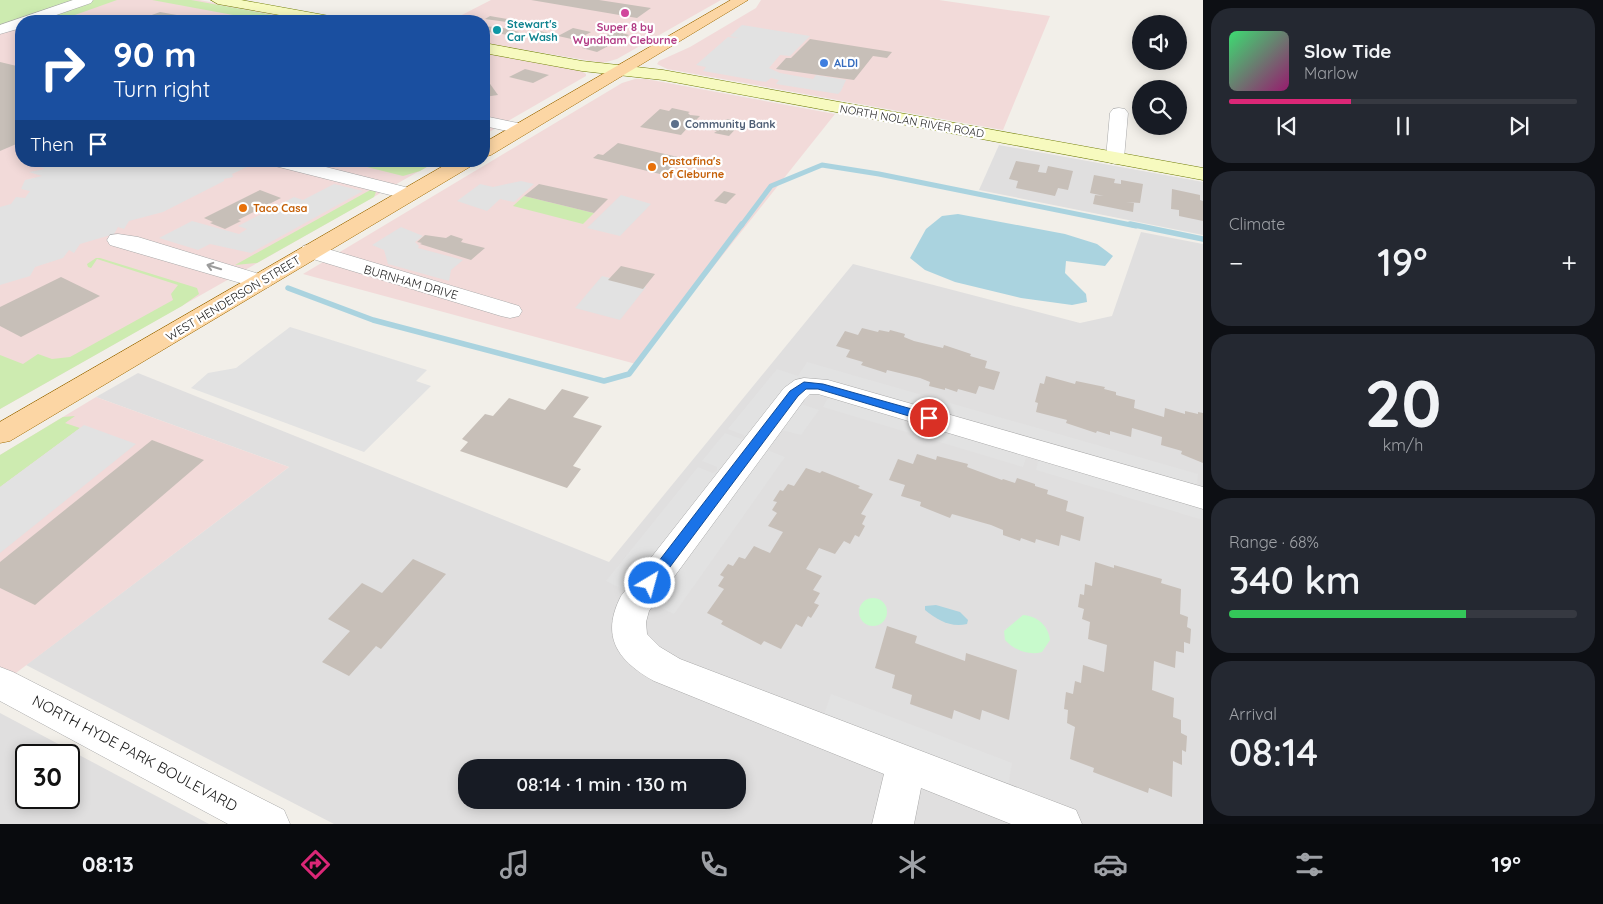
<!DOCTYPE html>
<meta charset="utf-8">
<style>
:root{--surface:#171b24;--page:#242831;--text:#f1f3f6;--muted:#9ea1a6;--line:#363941;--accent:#db2777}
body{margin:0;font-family:Quicksand,sans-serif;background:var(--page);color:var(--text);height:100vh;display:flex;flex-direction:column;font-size:19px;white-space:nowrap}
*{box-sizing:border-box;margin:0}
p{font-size:16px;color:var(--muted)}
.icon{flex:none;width:28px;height:28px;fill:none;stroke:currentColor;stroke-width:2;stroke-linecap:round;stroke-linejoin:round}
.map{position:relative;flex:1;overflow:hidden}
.sheet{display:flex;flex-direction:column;gap:8px;padding:8px;background:#0d0f14;width:400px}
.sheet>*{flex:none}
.banner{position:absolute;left:15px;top:15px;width:475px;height:152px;border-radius:20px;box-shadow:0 2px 12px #0003;background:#1a4fa0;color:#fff;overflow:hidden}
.buttons{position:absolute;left:1132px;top:15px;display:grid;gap:10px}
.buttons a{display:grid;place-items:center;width:55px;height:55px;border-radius:50%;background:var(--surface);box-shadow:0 2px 12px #0003;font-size:25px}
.speed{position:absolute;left:15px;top:744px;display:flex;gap:10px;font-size:25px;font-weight:700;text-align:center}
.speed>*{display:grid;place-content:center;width:65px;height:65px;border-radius:50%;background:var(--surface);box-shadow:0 2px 12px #0003;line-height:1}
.speed .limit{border:2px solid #111;border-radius:8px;background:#fff;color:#111}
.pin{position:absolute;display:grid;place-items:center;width:42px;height:42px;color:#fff;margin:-21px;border:2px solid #fff;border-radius:50%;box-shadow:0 1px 5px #0007}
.me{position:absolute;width:55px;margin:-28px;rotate:37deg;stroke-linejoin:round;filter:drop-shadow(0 0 4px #0008)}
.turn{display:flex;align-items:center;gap:18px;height:105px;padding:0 15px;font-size:22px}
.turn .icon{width:65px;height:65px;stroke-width:2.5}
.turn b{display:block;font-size:35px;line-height:42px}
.then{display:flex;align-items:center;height:48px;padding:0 15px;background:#0003;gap:10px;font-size:19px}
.big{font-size:38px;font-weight:600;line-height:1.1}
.sheet .card{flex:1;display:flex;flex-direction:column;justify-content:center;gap:8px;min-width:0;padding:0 18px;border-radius:20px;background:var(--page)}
.sheet .dial{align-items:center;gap:0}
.dial b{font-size:65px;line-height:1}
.song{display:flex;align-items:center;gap:15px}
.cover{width:60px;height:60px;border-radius:8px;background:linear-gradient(135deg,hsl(140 70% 55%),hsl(320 70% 35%))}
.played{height:5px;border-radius:2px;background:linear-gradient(90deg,var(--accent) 35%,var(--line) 35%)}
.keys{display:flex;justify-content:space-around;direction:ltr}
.heat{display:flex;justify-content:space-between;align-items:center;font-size:28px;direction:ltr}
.charge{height:8px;border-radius:4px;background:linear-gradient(90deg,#34c759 68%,var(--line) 0)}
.trip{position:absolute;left:458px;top:759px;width:288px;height:50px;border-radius:20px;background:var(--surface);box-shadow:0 2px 12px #0003;font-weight:600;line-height:50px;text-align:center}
.dock{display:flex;height:80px;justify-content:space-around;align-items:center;background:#090b0e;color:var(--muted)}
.dock .icon{width:35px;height:35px}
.dock .on{color:var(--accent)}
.dock b{font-size:22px;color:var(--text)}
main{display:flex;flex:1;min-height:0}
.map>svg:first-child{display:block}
</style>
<main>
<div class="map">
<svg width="1203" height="824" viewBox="0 0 1203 824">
<rect width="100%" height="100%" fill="#f2efe9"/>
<g fill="#e0dfdf" fill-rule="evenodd">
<polygon points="999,145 1203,182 1203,235 979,190"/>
<path d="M1141,232L1203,244V824H334L26,665L289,467L96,397L138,373L609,562L853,264L1080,323L1112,316ZM466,768H736V800H466Z"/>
<path d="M0,713L209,824H0ZM26,755H69V798H26Z"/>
</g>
<g fill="#f2dad9">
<polygon points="74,0 199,0 314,21 21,21 21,161 437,161 0,409 0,26"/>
<polygon points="491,0 721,0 617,59 603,63 484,43 484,21 450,21"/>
<polygon points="761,0 939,0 1050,16 1003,130 667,69 657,64 659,61 690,47 756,8"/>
<polygon points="484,53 579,70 586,74 586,76 484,135"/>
<polygon points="635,79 646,79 835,114 636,364 303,274 622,83"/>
<polygon points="96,397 289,467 0,685 0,455"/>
</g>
<g fill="#cdebb0">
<polygon points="0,0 77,0 0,27"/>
<polygon points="94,0 117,0 58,21 34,21"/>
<polygon points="152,0 191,0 306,21 265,21"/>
<path d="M343,161H362L374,165C383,160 408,160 418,163L422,161H437L420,171L403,176Z"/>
<polygon points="372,189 376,192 374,197 264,259 257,263 235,265"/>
<polygon points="524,196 594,213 583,224 513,206"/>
<polygon points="96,258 100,258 197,288 199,294 182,306 0,409 0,355 23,364 38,354 52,359 70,357 173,300 171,294 178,285 97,259 91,268 88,267 87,264"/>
<polygon points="75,416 65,423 80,428 0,487 0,455 63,417"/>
</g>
<g fill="#c8facc">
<circle cx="873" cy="612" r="14"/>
<path d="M1023,615C1037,616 1048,625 1050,640L1042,652C1029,656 1014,650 1005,640L1004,631Z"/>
</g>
<g fill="#e2e2e2">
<polygon points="742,25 810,36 790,56 780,55 769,68 780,73 813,79 816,75 846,80 841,91 838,94 776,84 779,80 771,78 766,82 703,71 706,67 696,65 728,37 738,38 730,36"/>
<polygon points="42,161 260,161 232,174 233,177 224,179 224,181 163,212 129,221 124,229 118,227 114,234 80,244 74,253 69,250 63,258 35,267 30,276 0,285 0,207 11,204 16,197 25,198 30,191 21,189 25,180 42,176 29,172 45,169 34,165"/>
<polygon points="521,181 534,184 514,202 500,199 487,211 457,201 480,184 493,187"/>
<polygon points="334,184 363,191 251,253 210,244 198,250 159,238 192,221 239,234 247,229 238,226 294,197 303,200"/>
<polygon points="621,195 651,204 620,236 587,228"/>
<polygon points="401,227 423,236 415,242 419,246 418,248 463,260 451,270 449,281 388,264 384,250 372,245"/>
<polygon points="602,276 646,287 620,320 575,308"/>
<polygon points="290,327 427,370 416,381 431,386 364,452 191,388 208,373 236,368"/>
<polygon points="807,362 1198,474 1197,485 1203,488 1203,520 1036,470 1039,458 1027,455 1023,467 823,407 828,398 827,396 813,395 805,398 801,404 819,410 801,435 782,430 768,448 770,451 785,457 674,614 606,581 698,467 713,473 717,471 717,467 702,461 725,433 741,439 744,438 744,435 728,429 777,369 798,376"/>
<polygon points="84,425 136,444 0,553 0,487"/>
<polygon points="831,694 1012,763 1008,786 824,715"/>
</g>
<g fill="#aad3df">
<polygon points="958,214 1065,234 1097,244 1113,256 1105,266 1066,261 1065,273 1086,294 1087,302 1072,305 1021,298 955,282 925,270 910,258 926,229 942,216"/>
<path d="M936,605L960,612L968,620L967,624C951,628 937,620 925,610V606Z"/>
</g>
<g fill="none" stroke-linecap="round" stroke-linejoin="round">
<polyline stroke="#aad3df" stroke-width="5" points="741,226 771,186 822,165 879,174 1136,226"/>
<g stroke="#aad3df" stroke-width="5.5">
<polyline points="1130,224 1203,239"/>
<polyline points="288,288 373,320 604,381 629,374 742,224"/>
</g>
</g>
<g fill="#c7bfb8">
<polygon points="531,0 599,0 651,8 637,18"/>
<polygon points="160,12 205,20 205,21 145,21 155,17 149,16"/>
<polygon points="490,16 531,23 527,25 485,19"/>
<polygon points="484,26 493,27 496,26 519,32 512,36 497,33 487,32 484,34"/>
<polygon points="573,28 591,32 576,40 558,36"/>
<polygon points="540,31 552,34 539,40 528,37"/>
<polygon points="615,31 629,35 597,52 582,48"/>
<polygon points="810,39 892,52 887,58 873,56 854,80 776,69 786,58 791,58"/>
<polygon points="0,62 21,67 21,142 0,151"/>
<polygon points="525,69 549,75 533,83 509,77"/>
<polygon points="484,81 488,81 498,95 484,97"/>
<polygon points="672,108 690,112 688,113 690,115 700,116 695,121 720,126 727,119 742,122 729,136 714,133 717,131 690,125 681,135 640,127 660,109 669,111"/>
<polygon points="618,143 682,158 664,175 593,158 598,154 603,155"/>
<polygon points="1016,161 1040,165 1038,172 1046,173 1048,166 1073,171 1068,190 1058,188 1055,196 1016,188 1018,181 1009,179"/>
<polygon points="1094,175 1115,179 1114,183 1121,184 1121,180 1143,184 1140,203 1126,202 1134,203 1133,212 1093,204 1095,195 1104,196 1090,193"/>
<polygon points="539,184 608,199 594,213 524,196"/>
<polygon points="1172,189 1200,195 1200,200 1203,201 1203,221 1179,216 1179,210 1171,209"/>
<polygon points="260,190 281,198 238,220 241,221 225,229 210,223 213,222 204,218"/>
<polygon points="724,191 736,194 726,204 714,201"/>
<polygon points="425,235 446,238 451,235 463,239 461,242 485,248 471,260 420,244 422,243 417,242"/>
<polygon points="621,266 655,274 643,289 608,280"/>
<polygon points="61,277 100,296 21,337 0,326 0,307"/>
<polygon points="862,328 878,332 879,330 889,332 890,330 905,334 904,337 914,341 943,348 944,345 971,354 970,356 987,361 985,368 1000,372 994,390 979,386 976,394 958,389 957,392 945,388 945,390 929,386 930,382 920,378 887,370 886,373 880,371 861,365 863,362 846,357 850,350 836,346 845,331 858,335"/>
<polygon points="1046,376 1075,384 1076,381 1105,387 1104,389 1116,392 1116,395 1135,400 1134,408 1164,417 1165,408 1185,414 1185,411 1198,414 1198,412 1203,413 1203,463 1181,454 1182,451 1161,445 1162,437 1132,428 1131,437 1110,431 1110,435 1097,431 1096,433 1066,423 1067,420 1036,412 1038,403 1035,402 1040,383 1044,384"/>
<polygon points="562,389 589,397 573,417 602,426 573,466 581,469 567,488 460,451 468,442 462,439 485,414 493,416 509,398 545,410"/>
<polygon points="152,440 204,460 35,605 0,588 0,562"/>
<polygon points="917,454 936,460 937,456 968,464 967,467 1002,480 1003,479 1015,483 1017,478 1035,484 1035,486 1048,490 1047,494 1068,501 1066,511 1084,517 1080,541 1061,535 1059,546 1036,539 1035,543 1021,538 1020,541 1003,535 1003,530 991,525 952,514 950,518 920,506 921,502 901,496 905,485 889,480 898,459 913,464"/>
<polygon points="806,468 820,473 822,471 860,486 858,488 873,494 861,514 866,516 862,524 865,526 859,537 855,535 850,544 844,541 835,554 819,548 806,569 822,576 813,590 820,593 814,603 819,605 811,618 808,616 802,627 796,624 781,649 764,641 761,645 721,624 723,621 707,613 724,589 718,586 724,577 720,575 728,564 733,566 739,557 745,559 754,546 770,553 783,532 768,526 777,513 772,510 777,502 773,501 780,490 783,491 788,484 794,486"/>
<polygon points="413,559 446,574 381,649 376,646 349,676 322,662 350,631 328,619 362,583 382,593"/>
<polygon points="1095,562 1114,568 1114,565 1162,579 1161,583 1181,589 1180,614 1188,617 1187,627 1191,629 1190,644 1184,642 1184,653 1176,651 1175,668 1154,661 1152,690 1174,698 1173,717 1181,720 1181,733 1187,736 1186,752 1182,750 1182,765 1173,761 1172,797 1149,788 1148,793 1093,772 1094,768 1070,759 1075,727 1067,723 1068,710 1064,709 1066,692 1073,694 1075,681 1081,683 1083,665 1104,672 1107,645 1088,639 1090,622 1082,619 1084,609 1078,607 1080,594 1084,595 1085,584 1092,586"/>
<polygon points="887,626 917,636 915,643 965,661 966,653 1017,670 1009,720 982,710 980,720 954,710 952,719 910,704 912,695 892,688 895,675 875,668"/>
</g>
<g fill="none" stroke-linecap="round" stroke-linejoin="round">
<g stroke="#a9a9a9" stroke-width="1">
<g id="street">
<polygon points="73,0 93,0 91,3 39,21 21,21 21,28 0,34 0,25"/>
<polygon points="1119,108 1125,109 1128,113 1124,158 1122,162 1115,164 1108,162 1106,158 1110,113 1113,109"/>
<polygon points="484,116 527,125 530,129 527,133 521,134 484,126"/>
<polygon points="302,161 417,190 420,194 417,198 410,200 275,166 273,162"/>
<polygon points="118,234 138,237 269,277 273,282 269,287 261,289 110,245 107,240 110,235"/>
<polygon points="311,244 519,306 522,311 519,316 510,318 501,316 303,256 300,251 303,246"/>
<path d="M804,378L828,380L1203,487V509L818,394H810L804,400L649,611L646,622L647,634L660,647L680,659L1076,810L1082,824H1011L921,788L914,824H872L884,774L654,681C618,661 600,637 621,596L784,388L795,380Z"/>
<polygon points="0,667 13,672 284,810 290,824 228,824 0,701"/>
</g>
</g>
<g stroke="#707d05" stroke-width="1">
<g id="secondary">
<polygon points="211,0 241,0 335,17 340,18 342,21 313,21 218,4"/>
<polygon points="484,43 582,61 663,70 1203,168 1203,180 663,80 582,71 484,53"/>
</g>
</g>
<g stroke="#a06b00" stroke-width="1">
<g id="primary">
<polygon points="731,0 748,0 491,155 484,157 484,143"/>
<polygon points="452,161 475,161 473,165 10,441 0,443 0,422"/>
</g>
</g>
<use href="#street" fill="#fff" fill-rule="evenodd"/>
<use href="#secondary" fill="#f7fabf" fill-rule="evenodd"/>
<use href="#primary" fill="#fcd6a4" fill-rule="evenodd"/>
</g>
<defs><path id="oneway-shaft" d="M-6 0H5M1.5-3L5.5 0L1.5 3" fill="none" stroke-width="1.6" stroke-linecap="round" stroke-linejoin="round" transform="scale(1.25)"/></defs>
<use stroke="#9c9c9c" href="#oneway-shaft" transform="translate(214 267) rotate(-163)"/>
<polygon fill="#1a73e8" stroke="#114b97" points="804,382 823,384 933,415 935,418 929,422 818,389 806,389 798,396 655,587 650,588 645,587 643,583 645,579 790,391"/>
<circle fill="#d1479c" stroke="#fff" stroke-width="2" cx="625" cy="13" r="5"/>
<circle fill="#0f9aa8" stroke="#fff" stroke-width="2" cx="497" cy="30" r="5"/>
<circle fill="#3f7fe0" stroke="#fff" stroke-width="2" cx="824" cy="63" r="5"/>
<circle fill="#5c6f8a" stroke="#fff" stroke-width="2" cx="675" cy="124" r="5"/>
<g fill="#e8710a" stroke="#fff" stroke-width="2">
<circle cx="652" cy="167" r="5"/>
<circle cx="243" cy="208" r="5"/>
</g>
<g text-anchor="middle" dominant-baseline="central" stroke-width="4.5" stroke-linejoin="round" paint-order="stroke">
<g font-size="11" font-weight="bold" fill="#0d838f" stroke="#fff" text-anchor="start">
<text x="507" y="24">Stewart's<tspan x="507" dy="13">Car Wash</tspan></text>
</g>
<g font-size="11" font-weight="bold" fill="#b23c85" stroke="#fff">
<text x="625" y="27">Super 8 by<tspan x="625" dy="13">Wyndham Cleburne</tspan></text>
</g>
<g font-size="11" font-weight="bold" fill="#366cbe" stroke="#fff" text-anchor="start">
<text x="834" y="63">ALDI</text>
</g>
<g font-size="11" fill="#222" stroke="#fff">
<text transform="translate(912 121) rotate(10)">NORTH NOLAN RIVER ROAD</text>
</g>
<g font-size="11" font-weight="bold" fill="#4e5e75" stroke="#fff" text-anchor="start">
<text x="685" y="124">Community Bank</text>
</g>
<g font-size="11" font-weight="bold" fill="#c56008" stroke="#fff" text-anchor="start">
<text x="662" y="161">Pastafina's<tspan x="662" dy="13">of Cleburne</tspan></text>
<text x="253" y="208">Taco Casa</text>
</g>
<g font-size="12" fill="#222" stroke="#fff">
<text transform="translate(411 282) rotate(16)">BURNHAM DRIVE</text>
<text transform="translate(233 298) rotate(-31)">WEST HENDERSON STREET</text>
</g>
<g font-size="15" fill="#222" stroke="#fff">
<text transform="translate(135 753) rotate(28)">NORTH HYDE PARK BOULEVARD</text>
</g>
</g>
</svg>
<div class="buttons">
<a><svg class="icon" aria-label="sound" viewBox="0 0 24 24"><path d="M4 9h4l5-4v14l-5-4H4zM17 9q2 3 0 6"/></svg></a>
<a><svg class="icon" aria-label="search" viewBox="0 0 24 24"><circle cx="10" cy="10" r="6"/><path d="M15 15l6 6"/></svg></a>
</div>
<div class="speed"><div class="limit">30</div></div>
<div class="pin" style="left:929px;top:418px;background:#d93025"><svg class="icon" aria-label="arrive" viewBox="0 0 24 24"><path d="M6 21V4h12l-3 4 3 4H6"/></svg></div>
<svg class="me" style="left:650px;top:583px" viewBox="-20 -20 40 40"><circle r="17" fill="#1a73e8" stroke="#fff" stroke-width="3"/><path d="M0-11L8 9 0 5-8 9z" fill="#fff"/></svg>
<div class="trip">08:14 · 1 min · 130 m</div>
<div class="banner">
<div class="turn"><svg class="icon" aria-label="right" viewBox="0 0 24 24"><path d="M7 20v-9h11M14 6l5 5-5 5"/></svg><div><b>90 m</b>Turn right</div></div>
<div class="then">Then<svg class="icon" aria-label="arrive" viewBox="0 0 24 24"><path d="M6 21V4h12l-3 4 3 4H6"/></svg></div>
</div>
</div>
<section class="sheet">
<div class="card">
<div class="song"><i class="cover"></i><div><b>Slow Tide</b><p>Marlow</p></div></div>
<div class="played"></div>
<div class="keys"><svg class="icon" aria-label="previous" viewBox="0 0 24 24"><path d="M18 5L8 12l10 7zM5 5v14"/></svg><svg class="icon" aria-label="pause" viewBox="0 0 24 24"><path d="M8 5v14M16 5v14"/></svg><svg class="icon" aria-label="next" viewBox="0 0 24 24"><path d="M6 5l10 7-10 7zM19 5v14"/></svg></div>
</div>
<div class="card"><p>Climate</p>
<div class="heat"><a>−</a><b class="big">19°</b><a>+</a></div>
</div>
<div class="card dial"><b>20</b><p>km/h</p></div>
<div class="card"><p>Range · 68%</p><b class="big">340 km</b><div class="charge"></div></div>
<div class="card"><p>Arrival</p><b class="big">08:14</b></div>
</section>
</main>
<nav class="dock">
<b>08:13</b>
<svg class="icon on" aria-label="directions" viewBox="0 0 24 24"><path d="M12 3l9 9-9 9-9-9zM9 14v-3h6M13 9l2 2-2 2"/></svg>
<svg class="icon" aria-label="music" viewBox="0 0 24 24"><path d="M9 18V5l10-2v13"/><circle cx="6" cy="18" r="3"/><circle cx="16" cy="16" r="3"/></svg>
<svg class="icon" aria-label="phone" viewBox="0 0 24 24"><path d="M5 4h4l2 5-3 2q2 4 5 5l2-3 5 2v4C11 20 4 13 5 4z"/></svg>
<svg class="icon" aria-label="climate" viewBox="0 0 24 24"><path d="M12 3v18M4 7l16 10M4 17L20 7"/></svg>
<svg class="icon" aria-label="car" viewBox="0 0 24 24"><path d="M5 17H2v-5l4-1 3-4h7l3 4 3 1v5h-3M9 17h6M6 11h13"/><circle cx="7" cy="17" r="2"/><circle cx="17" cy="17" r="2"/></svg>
<svg class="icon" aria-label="filters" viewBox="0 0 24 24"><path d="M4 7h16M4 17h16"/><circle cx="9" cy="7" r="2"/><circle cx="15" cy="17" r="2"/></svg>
<b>19°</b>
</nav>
